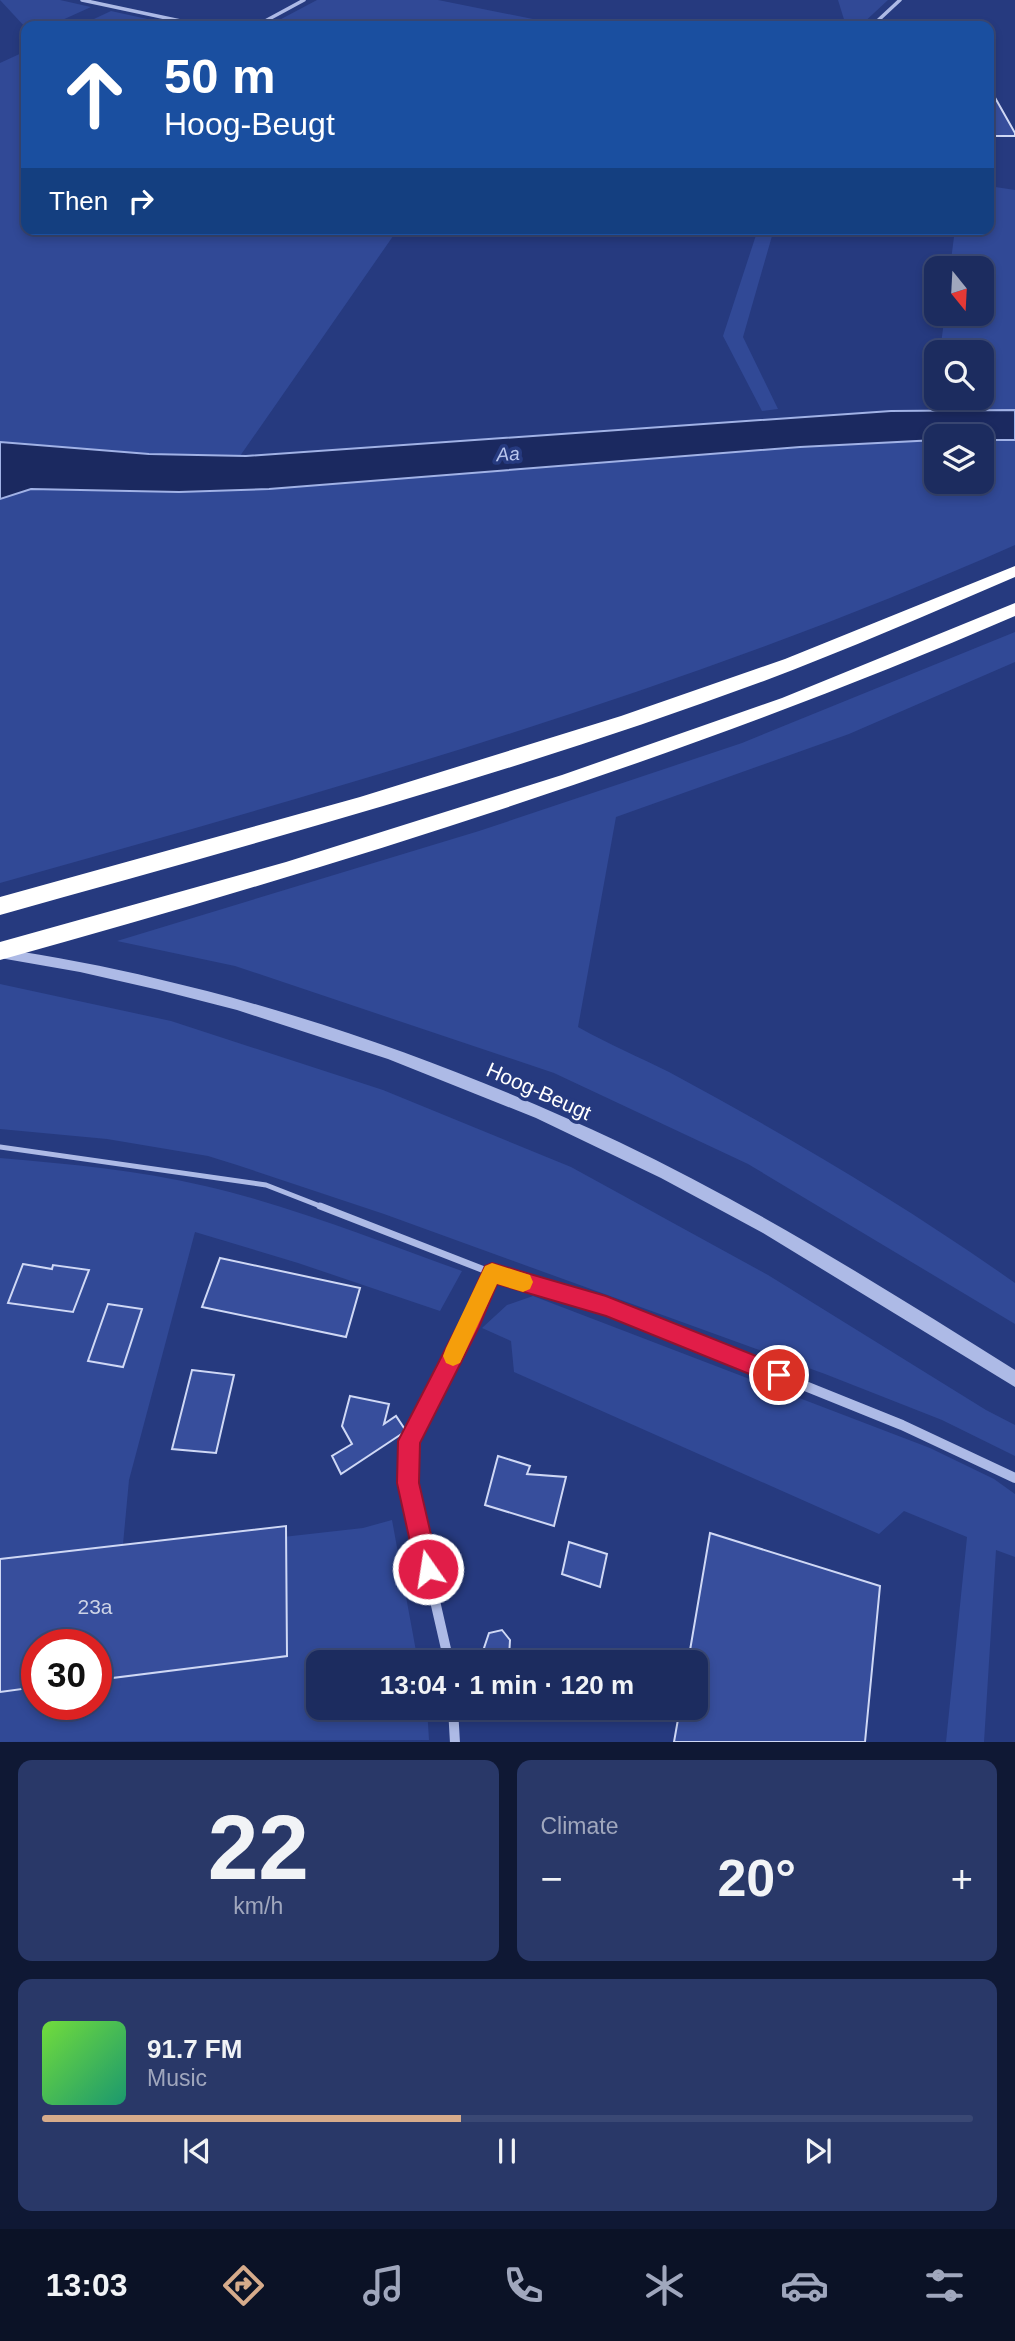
<!DOCTYPE html>
<meta charset="utf-8">
<style>
:root{--surface:#1c2c5f;--page:#293868;--text:#f1f3f6;--muted:#a0a7bd;--line:#3a4874;--accent:#d6ab8b}
body{margin:0;font-family:Helvetica,sans-serif;background:var(--page);color:var(--text);height:100vh;display:flex;flex-direction:column;font-size:26px;white-space:nowrap}
*{box-sizing:border-box;margin:0}
p{font-size:23px;color:var(--muted)}
.icon{flex:none;width:38px;height:38px;fill:none;stroke:currentColor;stroke-width:2;stroke-linecap:round;stroke-linejoin:round}
.map{position:relative;height:1742px;overflow:hidden}
.side{display:flex;flex-direction:column;gap:18px;padding:18px;background:#0f1834;flex:1}
.side>*{flex:none}
.top-card{position:absolute;left:21px;top:21px;width:973px;height:214px;border-radius:14px;box-shadow:0 4px 10px #0003,0 0 0 2px var(--line);background:#1a4fa0;color:#fff;overflow:hidden}
.needle{width:46px;rotate:162deg}
.controls{position:absolute;left:924px;top:256px;display:grid;gap:14px}
.controls a{display:grid;place-items:center;width:70px;height:70px;border-radius:14px;background:var(--surface);box-shadow:0 4px 10px #0003,0 0 0 2px var(--line);font-size:35px}
.speed{position:absolute;left:21px;top:1629px;display:flex;gap:14px;font-size:35px;font-weight:700;text-align:center}
.speed>*{display:grid;place-content:center;width:91px;height:91px;border-radius:50%;background:var(--surface);box-shadow:0 4px 10px #0003,0 0 0 2px var(--line);line-height:1}
.speed .limit{border:10px solid #d22;background:#fff;color:#111}
.pin{position:absolute;display:grid;place-items:center;width:60px;height:60px;color:#fff;margin:-30px;border:4px solid #fff;border-radius:50%;box-shadow:0 2px 7px #0007}
.me{position:absolute;width:77px;margin:-38px;rotate:347deg;stroke-linejoin:round;filter:drop-shadow(0 0 5px #0008)}
.turn{display:flex;align-items:center;gap:24px;height:147px;padding:0 28px;font-size:32px}
.turn .icon{width:91px;height:91px;stroke-width:2.5}
.turn b{display:block;font-size:49px;line-height:60px}
.then{display:flex;align-items:center;height:66px;padding:0 28px;background:#0003;gap:14px;font-size:26px}
.big{font-size:52px;font-weight:700;line-height:1.1}
.side .widget{flex:1;display:flex;flex-direction:column;justify-content:center;gap:10px;min-width:0;padding:0 24px;border-radius:14px;background:var(--page)}
.side .dial{align-items:center;gap:0}
.dial b{font-size:91px;line-height:1}
.song{display:flex;align-items:center;gap:21px}
.cover{width:84px;height:84px;border-radius:10px;background:linear-gradient(135deg,hsl(100 70% 55%),hsl(160 70% 35%))}
.played{height:7px;border-radius:4px;background:linear-gradient(90deg,var(--accent) 45%,var(--line) 45%)}
.keys{display:flex;justify-content:space-around;direction:ltr}
.heat{display:flex;justify-content:space-between;align-items:center;font-size:38px;direction:ltr}
.side .tiles{flex:1;display:grid;gap:18px;grid-template-columns:1fr 1fr}
.widget:last-child{grid-column:span 2}
.trip{position:absolute;left:306px;top:1650px;width:402px;height:70px;border-radius:14px;background:var(--surface);box-shadow:0 4px 10px #0003,0 0 0 2px var(--line);font-weight:700;line-height:70px;text-align:center}
.tabs{display:flex;height:112px;justify-content:space-around;align-items:center;background:#0b1226;color:var(--muted)}
.tabs .icon{width:49px;height:49px}
.tabs .active{color:var(--accent)}
.tabs b{font-size:32px;color:var(--text)}
.map>svg:first-child{display:block}
</style>
<div class="map">
<svg width="1015" height="1743" viewBox="0 0 1015 1743">
<rect width="100%" height="100%" fill="#263a7f"/>
<g fill="#314996" fill-rule="evenodd">
<polygon points="0,0 60,0 91,7 49,26 26,28"/>
<polygon points="317,0 438,0 568,26 268,26"/>
<polygon points="838,0 888,0 860,26 846,26"/>
<polygon points="111,11 179,26 79,26"/>
<polygon points="26,51 26,229 398,229 240,456 149,454 0,442 0,63"/>
<polygon points="989,186 1015,190 1015,410 933,410 936,386 936,397 982,397 982,352 940,352 945,313 982,313 982,268 950,268 955,229 989,229"/>
<polygon points="758,229 774,229 743,337 778,409 762,411 723,336"/>
<path d="M935,440L936,481H982V440H1015V545C688,690 343,787 0,883V499L31,489L179,492L269,489L800,447Z"/>
<path d="M1015,632V662L849,734L616,817L578,1027C608,1044 639,1057 669,1072C788,1136 905,1205 1015,1283V1324L748,1164L554,1073L235,966L117,941L479,831L742,743Z"/>
<polygon points="0,984 171,1021 383,1090 571,1167 768,1275 986,1410 1015,1425 1015,1456 942,1420 825,1374 384,1214 237,1165 208,1156 107,1139 0,1129"/>
<path d="M0,1158C69,1164 138,1170 205,1186C292,1206 378,1241 462,1271L440,1311L298,1263L195,1232L129,1480L122,1555L363,1528L392,1520L418,1662H318V1708H427L429,1740L0,1742ZM37,1645H96V1704H37Z"/>
<polygon points="533,1296 930,1448 994,1479 1015,1494 1015,1557 996,1550 984,1742 946,1742 967,1537 904,1511 879,1534 514,1372 511,1341 482,1328 507,1305"/>
</g>
<polygon fill="#1b2960" stroke="#a1b2e6" stroke-width="2" points="1015,410 1015,440 982,440 982,436 936,436 936,440 800,447 269,489 179,492 31,489 0,499 0,442 149,454 246,456 891,411"/>
<g fill="#374e9c" stroke="#cfd8f5" stroke-width="2">
<polygon points="989,87 1015,133 1015,136 989,136"/>
<polygon points="220,1258 360,1288 346,1337 202,1307"/>
<polygon points="23,1264 52,1269 53,1265 89,1270 73,1312 8,1303"/>
<polygon points="108,1304 142,1309 123,1367 88,1361"/>
<polygon points="192,1370 234,1375 216,1453 172,1449"/>
<polygon points="350,1396 389,1404 384,1424 396,1416 406,1431 341,1474 332,1456 352,1444 342,1426"/>
<polygon points="498,1456 530,1466 527,1474 566,1477 554,1526 485,1505"/>
<polygon points="286,1526 287,1656 96,1680 96,1645 37,1645 37,1687 0,1692 0,1559"/>
<polygon points="710,1533 880,1586 865,1742 674,1742 680,1708 696,1708 696,1662 688,1662"/>
<polygon points="569,1542 607,1554 600,1587 562,1574"/>
<polygon points="502,1630 510,1640 509,1657 494,1660 484,1648 489,1633"/>
</g>
<g fill="none" stroke-linecap="round" stroke-linejoin="round">
<polyline stroke="#adbae6" stroke-width="5" points="0,1147 266,1185 325,1208"/>
<polyline stroke="#adbae6" stroke-width="7" points="320,1206 492,1273"/>
<g stroke="#adbae6" stroke-width="3.5">
<polyline points="82,0 204,26"/>
<polyline points="256,26 304,0"/>
<polyline points="872,26 900,0"/>
</g>
<g stroke="#adbae6" stroke-width="10">
<polyline points="449,1662 408,1483 409,1442 492,1273 606,1306 902,1425 1015,1478"/>
<polyline points="453,1708 455,1743"/>
</g>
<path fill="#adbae6" fill-rule="evenodd" d="M0,948C53,957 106,966 158,979C317,1016 472,1073 619,1142C757,1208 886,1289 1015,1370V1387L763,1233L661,1178L536,1118L388,1059L237,1010L159,990L80,972L0,958Z"/>
<g fill="#fff" fill-rule="evenodd">
<path d="M1015,566V577C931,613 847,650 761,682C513,774 255,843 0,915V897L360,797L621,716L785,659Z"/>
<path d="M1015,603V616C686,758 345,864 0,960V942L286,862L562,775L782,698Z"/>
</g>
</g>
<polygon fill="#e11d48" stroke="#92132f" stroke-width="2" points="492,1263 606,1296 786,1368 789,1375 786,1383 779,1386 606,1316 497,1284 479,1327 420,1443 419,1483 439,1569 436,1577 428,1580 420,1577 416,1569 397,1483 398,1441 464,1313 485,1266"/>
<polygon fill="#f59e0b" points="492,1263 530,1275 533,1282 530,1289 523,1292 497,1284 460,1363 453,1366 446,1363 443,1356 446,1348 485,1266"/>
<g text-anchor="middle" dominant-baseline="central" stroke-width="7" stroke-linejoin="round" paint-order="stroke">
<g font-size="19" font-style="italic" fill="#b8c5ed" stroke="#263a7f">
<text transform="translate(508 454) rotate(-4)">Aa</text>
</g>
<g font-size="21" fill="#fff" stroke="#263a7f">
<text transform="translate(539 1091) rotate(24)">Hoog-Beugt</text>
</g>
<g font-size="21" fill="#cdd3e6">
<text x="95" y="1606">23a</text>
</g>
</g>
</svg>
<div class="controls">
<a><svg class="needle" viewBox="-14 -14 28 28"><path d="M0-13l5 13h-10z" fill="#e53935"/><path d="M0 13l5-13h-10z" fill="#a0a7bd"/></svg></a>
<a><svg class="icon" aria-label="search" viewBox="0 0 24 24"><circle cx="10" cy="10" r="6"/><path d="M15 15l6 6"/></svg></a>
<a><svg class="icon" aria-label="layers" viewBox="0 0 24 24"><path d="M12 4l9 5-9 5-9-5zM3 14l9 5 9-5"/></svg></a>
</div>
<div class="speed"><div class="limit">30</div></div>
<div class="pin" style="left:779px;top:1375px;background:#d93025"><svg class="icon" aria-label="arrive" viewBox="0 0 24 24"><path d="M6 21V4h12l-3 4 3 4H6"/></svg></div>
<svg class="me" style="left:428px;top:1569px" viewBox="-20 -20 40 40"><circle r="17" fill="#e11d48" stroke="#fff" stroke-width="3"/><path d="M0-11L8 9 0 5-8 9z" fill="#fff"/></svg>
<div class="trip">13:04 · 1 min · 120 m</div>
<div class="top-card">
<div class="turn"><svg class="icon" aria-label="ahead" viewBox="0 0 24 24"><path d="M12 20V5M6 11l6-6 6 6"/></svg><div><b>50 m</b>Hoog-Beugt</div></div>
<div class="then">Then<svg class="icon" aria-label="right" viewBox="0 0 24 24"><path d="M7 20v-9h11M14 6l5 5-5 5"/></svg></div>
</div>
</div>
<section class="side">
<div class="tiles">
<div class="widget dial"><b>22</b><p>km/h</p></div>
<div class="widget"><p>Climate</p>
<div class="heat"><a>−</a><b class="big">20°</b><a>+</a></div>
</div>
<div class="widget">
<div class="song"><i class="cover"></i><div><b>91.7 FM</b><p>Music</p></div></div>
<div class="played"></div>
<div class="keys"><svg class="icon" aria-label="previous" viewBox="0 0 24 24"><path d="M18 5L8 12l10 7zM5 5v14"/></svg><svg class="icon" aria-label="pause" viewBox="0 0 24 24"><path d="M8 5v14M16 5v14"/></svg><svg class="icon" aria-label="next" viewBox="0 0 24 24"><path d="M6 5l10 7-10 7zM19 5v14"/></svg></div>
</div>
</div>
</section>
<nav class="tabs">
<b>13:03</b>
<svg class="icon active" aria-label="directions" viewBox="0 0 24 24"><path d="M12 3l9 9-9 9-9-9zM9 14v-3h6M13 9l2 2-2 2"/></svg>
<svg class="icon" aria-label="music" viewBox="0 0 24 24"><path d="M9 18V5l10-2v13"/><circle cx="6" cy="18" r="3"/><circle cx="16" cy="16" r="3"/></svg>
<svg class="icon" aria-label="phone" viewBox="0 0 24 24"><path d="M5 4h4l2 5-3 2q2 4 5 5l2-3 5 2v4C11 20 4 13 5 4z"/></svg>
<svg class="icon" aria-label="climate" viewBox="0 0 24 24"><path d="M12 3v18M4 7l16 10M4 17L20 7"/></svg>
<svg class="icon" aria-label="car" viewBox="0 0 24 24"><path d="M5 17H2v-5l4-1 3-4h7l3 4 3 1v5h-3M9 17h6M6 11h13"/><circle cx="7" cy="17" r="2"/><circle cx="17" cy="17" r="2"/></svg>
<svg class="icon" aria-label="filters" viewBox="0 0 24 24"><path d="M4 7h16M4 17h16"/><circle cx="9" cy="7" r="2"/><circle cx="15" cy="17" r="2"/></svg>
</nav>
